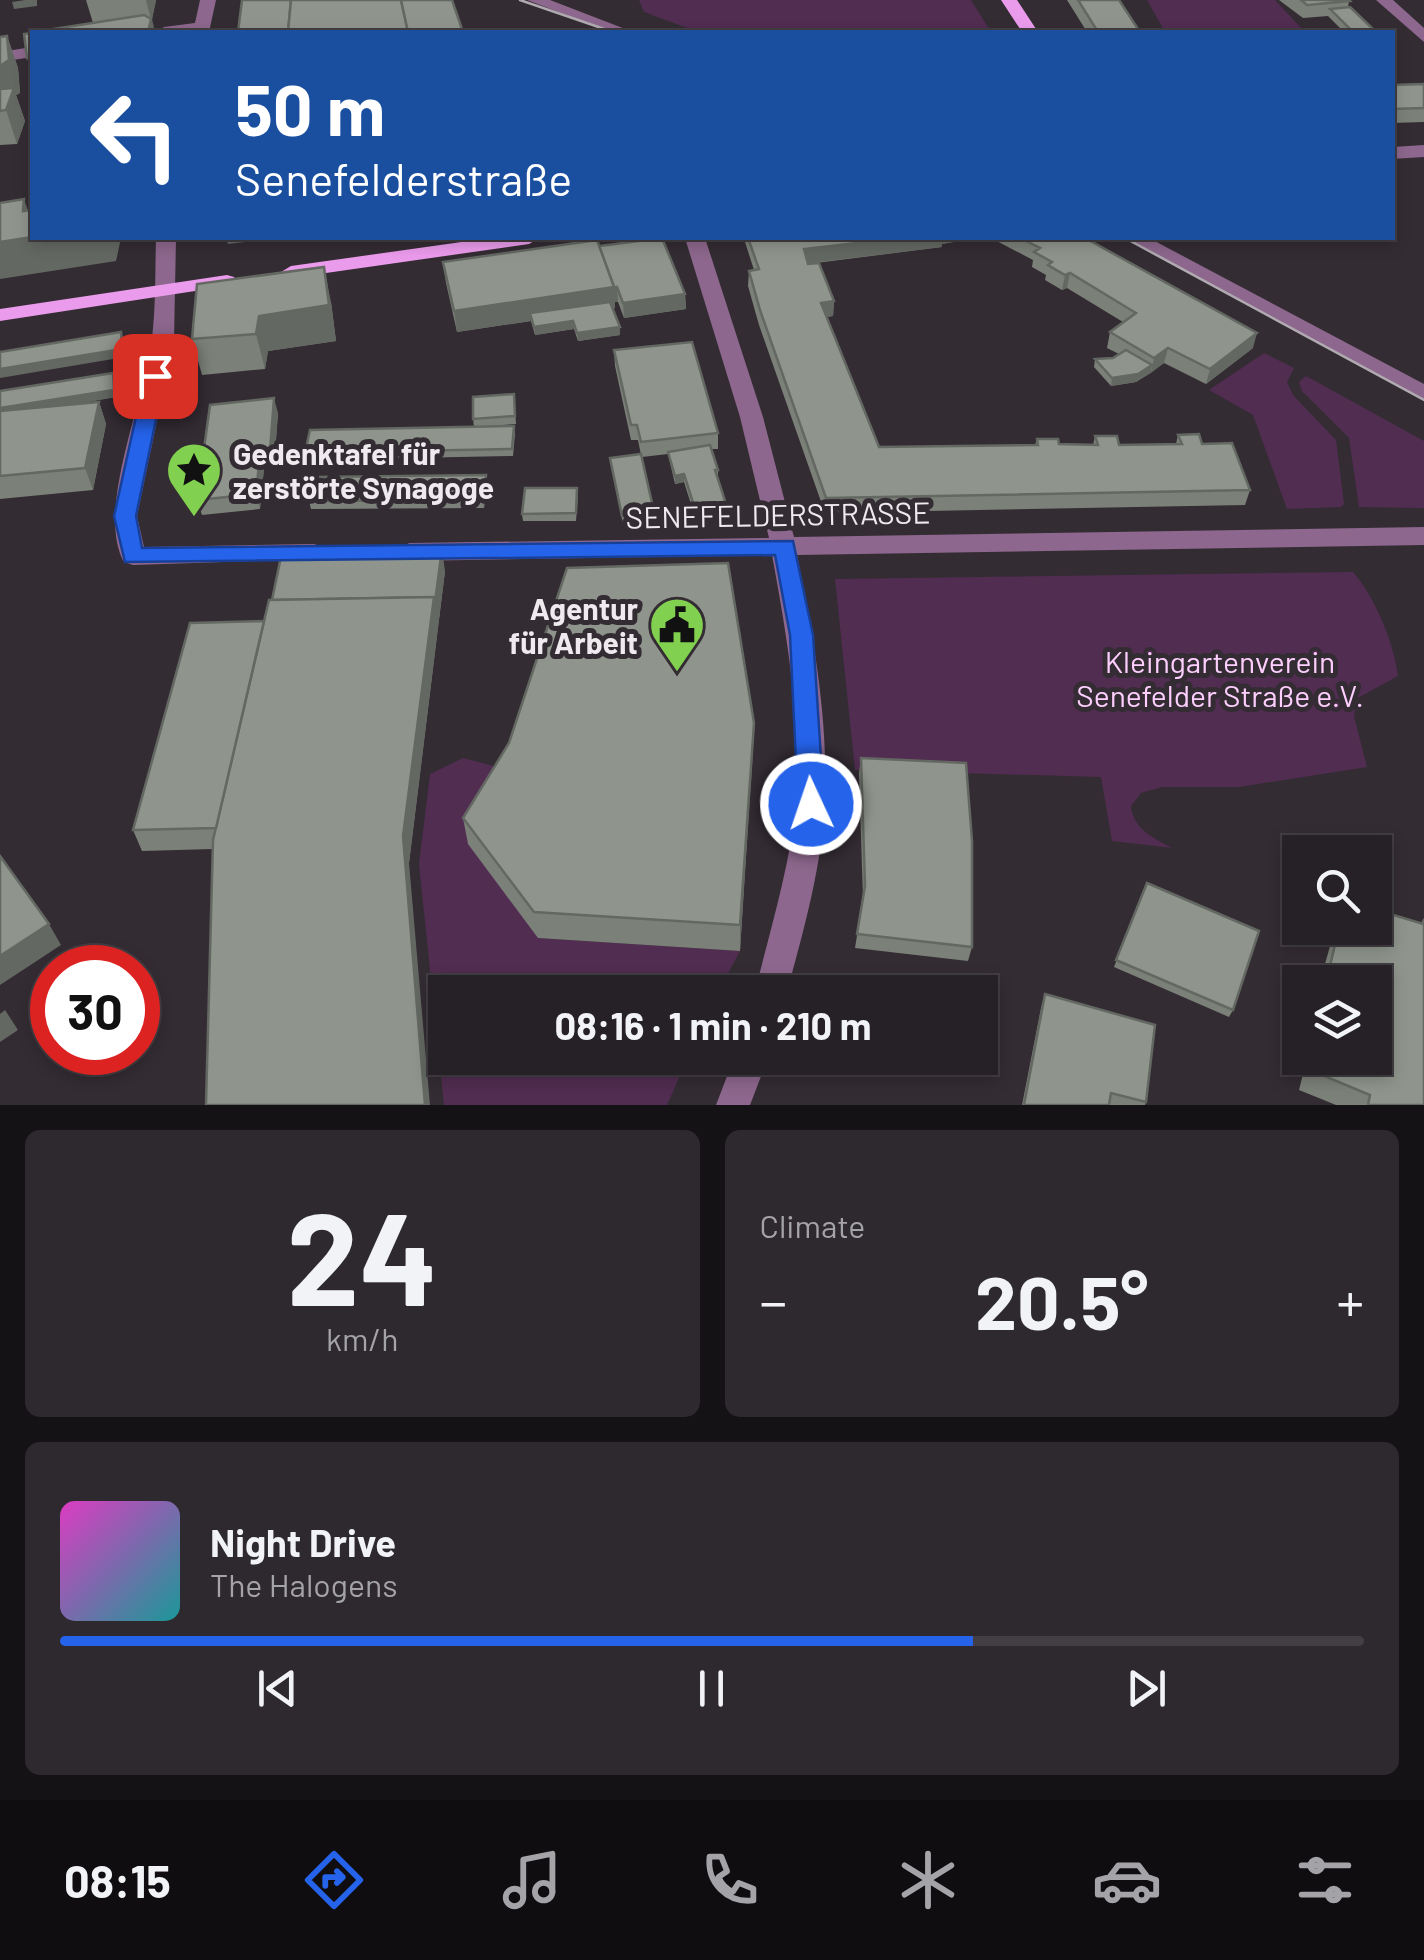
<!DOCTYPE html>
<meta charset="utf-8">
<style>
:root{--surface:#262126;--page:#2e292e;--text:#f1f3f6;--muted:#a4a3a7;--line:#423e43;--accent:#2563eb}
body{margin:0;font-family:Barlow,sans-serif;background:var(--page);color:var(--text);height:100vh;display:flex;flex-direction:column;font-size:38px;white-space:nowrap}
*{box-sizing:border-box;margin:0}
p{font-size:32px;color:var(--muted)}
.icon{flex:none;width:55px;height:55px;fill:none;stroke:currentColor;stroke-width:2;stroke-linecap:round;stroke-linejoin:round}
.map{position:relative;height:1105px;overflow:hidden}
.panel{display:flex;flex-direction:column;gap:25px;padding:25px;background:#151215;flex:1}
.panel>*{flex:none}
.guide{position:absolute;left:30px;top:30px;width:1365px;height:210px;border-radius:0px;box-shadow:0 5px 15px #0003,0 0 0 2px var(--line);background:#1a4fa0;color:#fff;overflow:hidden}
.buttons{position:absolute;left:1282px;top:835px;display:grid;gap:20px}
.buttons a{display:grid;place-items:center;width:110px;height:110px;border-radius:0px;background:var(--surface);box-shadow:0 5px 15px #0003,0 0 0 2px var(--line);font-size:50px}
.speed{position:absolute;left:30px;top:945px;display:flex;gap:20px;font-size:50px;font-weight:700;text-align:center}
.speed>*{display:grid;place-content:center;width:130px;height:130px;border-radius:50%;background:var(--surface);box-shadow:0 5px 15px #0003,0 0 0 2px var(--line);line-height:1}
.speed .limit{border:15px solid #d22;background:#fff;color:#111}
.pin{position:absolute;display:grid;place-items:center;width:85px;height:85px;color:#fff;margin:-42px;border-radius:20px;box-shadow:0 5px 15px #0006}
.me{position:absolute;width:110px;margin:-55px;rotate:357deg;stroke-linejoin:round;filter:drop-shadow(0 0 8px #0008)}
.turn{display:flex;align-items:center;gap:35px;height:210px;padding:0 40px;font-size:45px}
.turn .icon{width:130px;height:130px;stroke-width:2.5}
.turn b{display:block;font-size:70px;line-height:85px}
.big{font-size:75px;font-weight:700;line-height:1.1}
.panel .widget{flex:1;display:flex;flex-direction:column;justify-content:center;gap:15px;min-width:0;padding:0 35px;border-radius:15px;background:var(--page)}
.panel .dial{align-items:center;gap:0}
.dial b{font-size:130px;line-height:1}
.song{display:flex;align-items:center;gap:30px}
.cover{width:120px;height:120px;border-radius:15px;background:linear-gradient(135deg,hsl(310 70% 55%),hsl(180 70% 35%))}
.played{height:10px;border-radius:5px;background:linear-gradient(90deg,var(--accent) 70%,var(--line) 70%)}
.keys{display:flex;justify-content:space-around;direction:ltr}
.heat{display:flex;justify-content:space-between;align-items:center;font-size:55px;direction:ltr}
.panel .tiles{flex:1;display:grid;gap:25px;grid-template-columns:1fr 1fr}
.widget:last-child{grid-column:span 2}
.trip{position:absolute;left:428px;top:975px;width:570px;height:100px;border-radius:0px;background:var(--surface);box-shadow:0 5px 15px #0003,0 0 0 2px var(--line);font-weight:700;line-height:100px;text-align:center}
.tabs{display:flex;height:160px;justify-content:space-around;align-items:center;background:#0f0d0f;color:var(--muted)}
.tabs .icon{width:70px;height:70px}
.tabs .selected{color:var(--accent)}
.tabs b{font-size:45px;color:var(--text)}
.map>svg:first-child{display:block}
</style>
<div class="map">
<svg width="1424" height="1105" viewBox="0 0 1424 1105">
<rect width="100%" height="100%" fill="#332c33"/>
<g fill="#512d51">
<polygon points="639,0 971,0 991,32 698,32 644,12"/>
<polygon points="1147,0 1275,0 1305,32 1165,32"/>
<polygon points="1264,353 1294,368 1287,382 1293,395 1336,440 1344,504 1341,507 1287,509 1253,415 1209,390"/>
<polygon points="1306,376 1424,441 1424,508 1359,507 1349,438 1302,391 1299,382"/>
<path d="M1353,572C1375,597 1394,643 1398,676L1356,699L1354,716L1367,767L1239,787H1162L1141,793L1131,806C1133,829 1154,838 1172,848L1112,841L1101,777L855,770L835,579Z"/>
<polygon points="463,758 513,771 538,938 740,951 718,992 445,992 445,1058 688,1058 667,1105 444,1105 419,864 430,774"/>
</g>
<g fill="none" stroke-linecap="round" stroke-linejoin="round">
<g fill="#8d678d" fill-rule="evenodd">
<polygon points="200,0 216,0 209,32 156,32 164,27 195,23"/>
<polygon points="527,0 550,0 633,32 611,32"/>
<polygon points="1376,0 1393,0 1424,28 1424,42"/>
<polygon points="32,47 32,57 0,62 0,52"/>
<polygon points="1424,145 1424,157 1392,159 1392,147"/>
<path d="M156,238H176L174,340L137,516L144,547L314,544L323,547L327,553L323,559L133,565L124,562C95,510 146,398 152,338C156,305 155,271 156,238Z"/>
<path d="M685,238H705L763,417L794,537L1424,527V545L797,555C813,633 828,717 825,797C823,863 804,929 787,992H755C770,930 789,870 796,806C803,730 786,630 772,555L409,561L397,552L409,543L769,538L740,417Z"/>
<polygon points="1125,238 1149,238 1424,384 1424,400"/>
<polygon points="734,1058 768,1058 750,1105 716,1105"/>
</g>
<g fill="#eb9bec" fill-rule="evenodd">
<polygon points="1001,0 1017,0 1038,32 1022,32"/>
<polygon points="490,238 539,238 529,244 291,278 281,272 291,266"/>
<polygon points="227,275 234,277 237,281 234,285 0,321 0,309"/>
</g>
<g stroke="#b0abb0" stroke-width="2.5">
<polyline points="520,0 613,32"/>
<polyline points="1125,238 1424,400"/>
</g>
</g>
<g fill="#7b8078">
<polygon points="86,0 156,0 152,19 93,23"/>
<polygon points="1067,0 1119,0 1140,32 1087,32"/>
<polygon points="1279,0 1349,0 1348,8 1374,30 1374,32 1344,32 1328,16 1303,18"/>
<polygon points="7,36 18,68 20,93 16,95 25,121 17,144 0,145 0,37"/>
<polygon points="1424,84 1424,122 1392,123 1392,85"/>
<polygon points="745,238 976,238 942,244 942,247 808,264 834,301 833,316 826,317 879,447 1035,445 1037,439 1059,444 1093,445 1095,436 1119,445 1176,444 1178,435 1202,444 1250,490 1245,505 825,513 759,325 748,286 749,271 754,270 745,242"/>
<polygon points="991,238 1085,238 1253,348 1206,384 1164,363 1136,382 1111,386 1094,367 1095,359 1113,358 1119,354 1107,348 1110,332 1123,322 1067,288 1062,290 1045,280 1046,275 1032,267 1033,260"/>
<polygon points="599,246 685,294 686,309 624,318 618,302 615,302 615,308 613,309 620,335 578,341 574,329 535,335 531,321 457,332 446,283 443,262"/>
<polygon points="331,302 336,341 268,351 265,369 202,375 192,339"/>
<polygon points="614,350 718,433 718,449 711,449 718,470 718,477 727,515 696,520 684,482 675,484 668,454 642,457 654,512 655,520 623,524 610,458 641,455 638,440 631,440 615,366"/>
<polygon points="113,373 116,380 116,397 74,404 99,402 106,424 93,490 0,499 0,391"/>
<polygon points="514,394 516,424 474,427 473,419"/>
<polygon points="278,413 274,466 264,468 260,509 202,515 197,500"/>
<polygon points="514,426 515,434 513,456 307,460 305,453"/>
<polygon points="486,475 487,483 484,508 311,509 309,501"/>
<polygon points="578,495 576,521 523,521 522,514"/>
<polygon points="445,571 409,863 213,849 142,851 133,830 264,621"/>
<polygon points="754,723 740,951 538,938 468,844 463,818"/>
<polygon points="861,758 972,947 968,961 855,948 863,898 859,773"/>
<polygon points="1147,883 1233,1010 1229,1017 1114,967"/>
<polygon points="1377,910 1421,923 1424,918 1424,1105 1336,1105 1299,1090 1307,1058 1375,1058 1375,982 1320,982 1335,928 1375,928 1375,914"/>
<polygon points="1045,994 1146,1102 1145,1105 1022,1105 1041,1008"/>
</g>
<g fill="#646862">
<polygon points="25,0 37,0 37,6 14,9 12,2"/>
<polygon points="146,0 156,0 152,19 155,32 148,32 151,20"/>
<polygon points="7,36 18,68 20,93 16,95 25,121 17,144 6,110 0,107 0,66"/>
<polygon points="32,57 32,73 27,58"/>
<polygon points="24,199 32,223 32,238 121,238 116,261 0,279 0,242 23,211"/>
<polygon points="226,238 279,238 228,244"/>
<polygon points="900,238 976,238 942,244 942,247 803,264 804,249"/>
<polygon points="324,267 331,302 336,341 268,351 265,369 256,334 259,316"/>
<polygon points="1070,273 1067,288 1062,290 1065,275"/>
<polygon points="617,287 618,302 615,302 615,308 532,321 530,313 531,321 457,332 454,311"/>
<polygon points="685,294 686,309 624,318 623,303"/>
<polygon points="834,301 833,316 820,318 821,303"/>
<polygon points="573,321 574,329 535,335 534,327"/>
<polygon points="620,327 620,335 578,341 577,333"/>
<polygon points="121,332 124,339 125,357 0,378 0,369"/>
<polygon points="1257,333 1253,348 1206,384 1210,369"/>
<polygon points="1168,348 1164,363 1151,373 1154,358"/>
<polygon points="1152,365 1151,373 1136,382 1111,386 1112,378"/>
<polygon points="113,373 116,380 116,397 0,417 0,408"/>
<polygon points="274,398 278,413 274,466 264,468 260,509 256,494 260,453"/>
<polygon points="99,402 106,424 93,490 85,468"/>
<polygon points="684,474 684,482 675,484 675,476"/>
<polygon points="486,475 487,483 484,508 483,500"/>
<polygon points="727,507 727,515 696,520 696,512"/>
<polygon points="442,549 445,571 409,863 430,1105 425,1105 403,836 434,597"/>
<polygon points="754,723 753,750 740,951 740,925"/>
<polygon points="49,924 61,945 0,985 0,956"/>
<polygon points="5,1010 18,1030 0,1042 0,1014"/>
</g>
<g fill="#8f958c" stroke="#646862" stroke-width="2.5">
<polygon points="242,0 291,0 288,32 238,32"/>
<polygon points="291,0 401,0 408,32 288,32"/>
<polygon points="401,0 452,0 463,32 408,32"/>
<polygon points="1078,0 1119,0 1140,32 1098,32"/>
<polygon points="1301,0 1349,0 1350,1 1307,5"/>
<polygon points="1350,7 1374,30 1353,32 1330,9"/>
<polygon points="144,15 151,19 148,32 34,32"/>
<polygon points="32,33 32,57 27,58 24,34"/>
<polygon points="7,36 9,60 0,66 0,37"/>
<polygon points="1424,84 1424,108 1392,109 1392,85"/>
<polygon points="14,88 6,110 0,111 0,89"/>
<polygon points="24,199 23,211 32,210 32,237 0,242 0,203"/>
<polygon points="662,238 685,294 623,303 617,287 612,288 614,287 599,246"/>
<polygon points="748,238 900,238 804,249 808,264 819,263 834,301 821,303 879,447 1038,445 1037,439 1058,439 1059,444 1098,445 1095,436 1117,436 1119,445 1182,444 1178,435 1199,434 1202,444 1232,443 1250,490 826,498 760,310 749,271 759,269"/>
<polygon points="1020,238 1085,238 1257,333 1210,369 1168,348 1154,358 1110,332 1136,313 1070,273 1065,275 1048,265 1052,262 1034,252 1040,248"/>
<polygon points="597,240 614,287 454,311 443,262"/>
<polygon points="324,267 329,305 259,316 256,334 192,339 197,284"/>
<polygon points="610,302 620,327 577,333 573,321 534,327 530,313"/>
<polygon points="121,332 122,349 0,369 0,352"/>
<polygon points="692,342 718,433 641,442 637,425 631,425 614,350"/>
<polygon points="1126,350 1152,365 1138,374 1112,378 1095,359 1113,358"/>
<polygon points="113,373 114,390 0,408 0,391"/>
<polygon points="514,394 515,416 473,419 473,397"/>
<polygon points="274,398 270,451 260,453 256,494 197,500 210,405"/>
<polygon points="99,402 85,468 0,476 0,411"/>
<polygon points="514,426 512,449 305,453 310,430"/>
<polygon points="710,445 718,470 715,470 727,507 696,512 684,474 675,476 668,452"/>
<polygon points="641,454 654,512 622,516 610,458"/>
<polygon points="486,475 483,500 309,501 315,477"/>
<polygon points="525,488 577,488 576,513 522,514"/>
<polygon points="442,549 435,602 434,597 272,600 282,552"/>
<polygon points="728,563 754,723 740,925 534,912 463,818 509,743 567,568"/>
<polygon points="434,597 403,836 425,1105 206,1105 213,840 269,600"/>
<polygon points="264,621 216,828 133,830 190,623"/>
<polygon points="861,758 966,763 972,841 972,947 857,934 865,886"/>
<polygon points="0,856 49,924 0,956"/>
<polygon points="1147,883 1259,931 1233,1010 1116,960"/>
<polygon points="1377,910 1423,924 1424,920 1424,1105 1368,1105 1370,1095 1310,1070 1313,1058 1375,1058 1375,1004 1378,990 1375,988 1375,982 1360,982 1329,970 1339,928 1375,928"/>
<polygon points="1045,994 1155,1025 1146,1102 1111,1093 1109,1105 1024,1105"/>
</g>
<polygon fill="#2563eb" stroke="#184099" stroke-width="2.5" points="155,369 165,376 136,516 142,548 793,541 813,635 824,804 820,812 811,815 802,812 798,804 790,635 775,555 125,562 114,516 145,376"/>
<defs>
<g id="sight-pin" transform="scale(2.875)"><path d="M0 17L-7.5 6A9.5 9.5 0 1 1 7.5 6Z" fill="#82d04f" stroke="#332c33"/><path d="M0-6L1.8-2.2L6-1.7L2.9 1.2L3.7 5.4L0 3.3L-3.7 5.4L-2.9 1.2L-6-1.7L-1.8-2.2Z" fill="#111"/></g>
<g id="civic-pin" transform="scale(2.875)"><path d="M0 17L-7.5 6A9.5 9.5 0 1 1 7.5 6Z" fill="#82d04f" stroke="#332c33"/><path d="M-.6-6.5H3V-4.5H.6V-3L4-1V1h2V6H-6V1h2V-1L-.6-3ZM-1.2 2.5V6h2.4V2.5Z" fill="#111"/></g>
</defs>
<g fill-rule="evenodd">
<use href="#sight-pin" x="194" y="470"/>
<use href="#civic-pin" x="677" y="625"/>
</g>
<g text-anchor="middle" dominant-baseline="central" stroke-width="10" stroke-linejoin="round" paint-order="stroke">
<g font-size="30" font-weight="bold" fill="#eeeaee" stroke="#332c33" text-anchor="start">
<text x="233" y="453">Gedenktafel für<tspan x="233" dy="34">zerstörte Synagoge</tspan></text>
<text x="638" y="608" text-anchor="end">Agentur<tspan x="638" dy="34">für Arbeit</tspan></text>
</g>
<g font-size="30" fill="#eeeaee" stroke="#332c33">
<text transform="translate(778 514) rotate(-1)">SENEFELDERSTRASSE</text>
</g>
<g font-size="30" fill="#fecffe" stroke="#332c33">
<text x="1220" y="661">Kleingartenverein<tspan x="1220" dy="34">Senefelder Straße e.V.</tspan></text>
</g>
</g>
</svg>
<div class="buttons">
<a><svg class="icon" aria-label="search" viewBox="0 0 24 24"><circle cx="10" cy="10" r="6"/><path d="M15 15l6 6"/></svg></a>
<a><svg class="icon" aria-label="layers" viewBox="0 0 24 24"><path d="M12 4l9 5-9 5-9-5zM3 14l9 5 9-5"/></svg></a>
</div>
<div class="speed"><div class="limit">30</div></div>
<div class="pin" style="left:155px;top:376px;background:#d93025"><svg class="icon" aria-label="arrive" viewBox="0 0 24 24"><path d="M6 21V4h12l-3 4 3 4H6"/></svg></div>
<svg class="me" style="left:811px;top:804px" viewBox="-20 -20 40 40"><circle r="17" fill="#2563eb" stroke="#fff" stroke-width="3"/><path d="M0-11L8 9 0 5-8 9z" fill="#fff"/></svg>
<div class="trip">08:16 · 1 min · 210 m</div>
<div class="guide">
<div class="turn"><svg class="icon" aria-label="left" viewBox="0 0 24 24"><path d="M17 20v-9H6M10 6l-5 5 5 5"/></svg><div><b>50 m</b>Senefelderstraße</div></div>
</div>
</div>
<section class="panel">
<div class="tiles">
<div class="widget dial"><b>24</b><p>km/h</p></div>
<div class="widget"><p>Climate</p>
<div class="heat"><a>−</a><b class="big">20.5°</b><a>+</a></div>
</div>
<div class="widget">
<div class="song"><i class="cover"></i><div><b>Night Drive</b><p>The Halogens</p></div></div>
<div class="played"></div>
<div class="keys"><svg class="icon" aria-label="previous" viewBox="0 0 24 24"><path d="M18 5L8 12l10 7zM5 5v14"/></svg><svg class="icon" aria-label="pause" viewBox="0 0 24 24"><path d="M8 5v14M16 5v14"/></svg><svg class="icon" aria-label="next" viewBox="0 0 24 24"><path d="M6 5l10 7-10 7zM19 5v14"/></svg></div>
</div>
</div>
</section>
<nav class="tabs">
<b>08:15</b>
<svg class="icon selected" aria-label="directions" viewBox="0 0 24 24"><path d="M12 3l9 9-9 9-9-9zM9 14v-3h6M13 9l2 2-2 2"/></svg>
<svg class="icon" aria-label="music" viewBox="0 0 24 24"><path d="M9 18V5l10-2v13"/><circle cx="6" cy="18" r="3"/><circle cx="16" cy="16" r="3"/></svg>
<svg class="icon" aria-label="phone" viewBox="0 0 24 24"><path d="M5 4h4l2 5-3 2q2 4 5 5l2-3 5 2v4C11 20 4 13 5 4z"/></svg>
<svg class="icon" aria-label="climate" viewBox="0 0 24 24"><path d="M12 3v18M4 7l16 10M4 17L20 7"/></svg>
<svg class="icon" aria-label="car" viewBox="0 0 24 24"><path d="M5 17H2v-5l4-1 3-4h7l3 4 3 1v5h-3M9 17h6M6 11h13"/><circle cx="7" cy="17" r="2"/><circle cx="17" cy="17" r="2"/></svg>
<svg class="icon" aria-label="filters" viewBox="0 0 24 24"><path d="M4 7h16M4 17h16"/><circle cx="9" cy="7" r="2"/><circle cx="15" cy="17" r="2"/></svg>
</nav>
